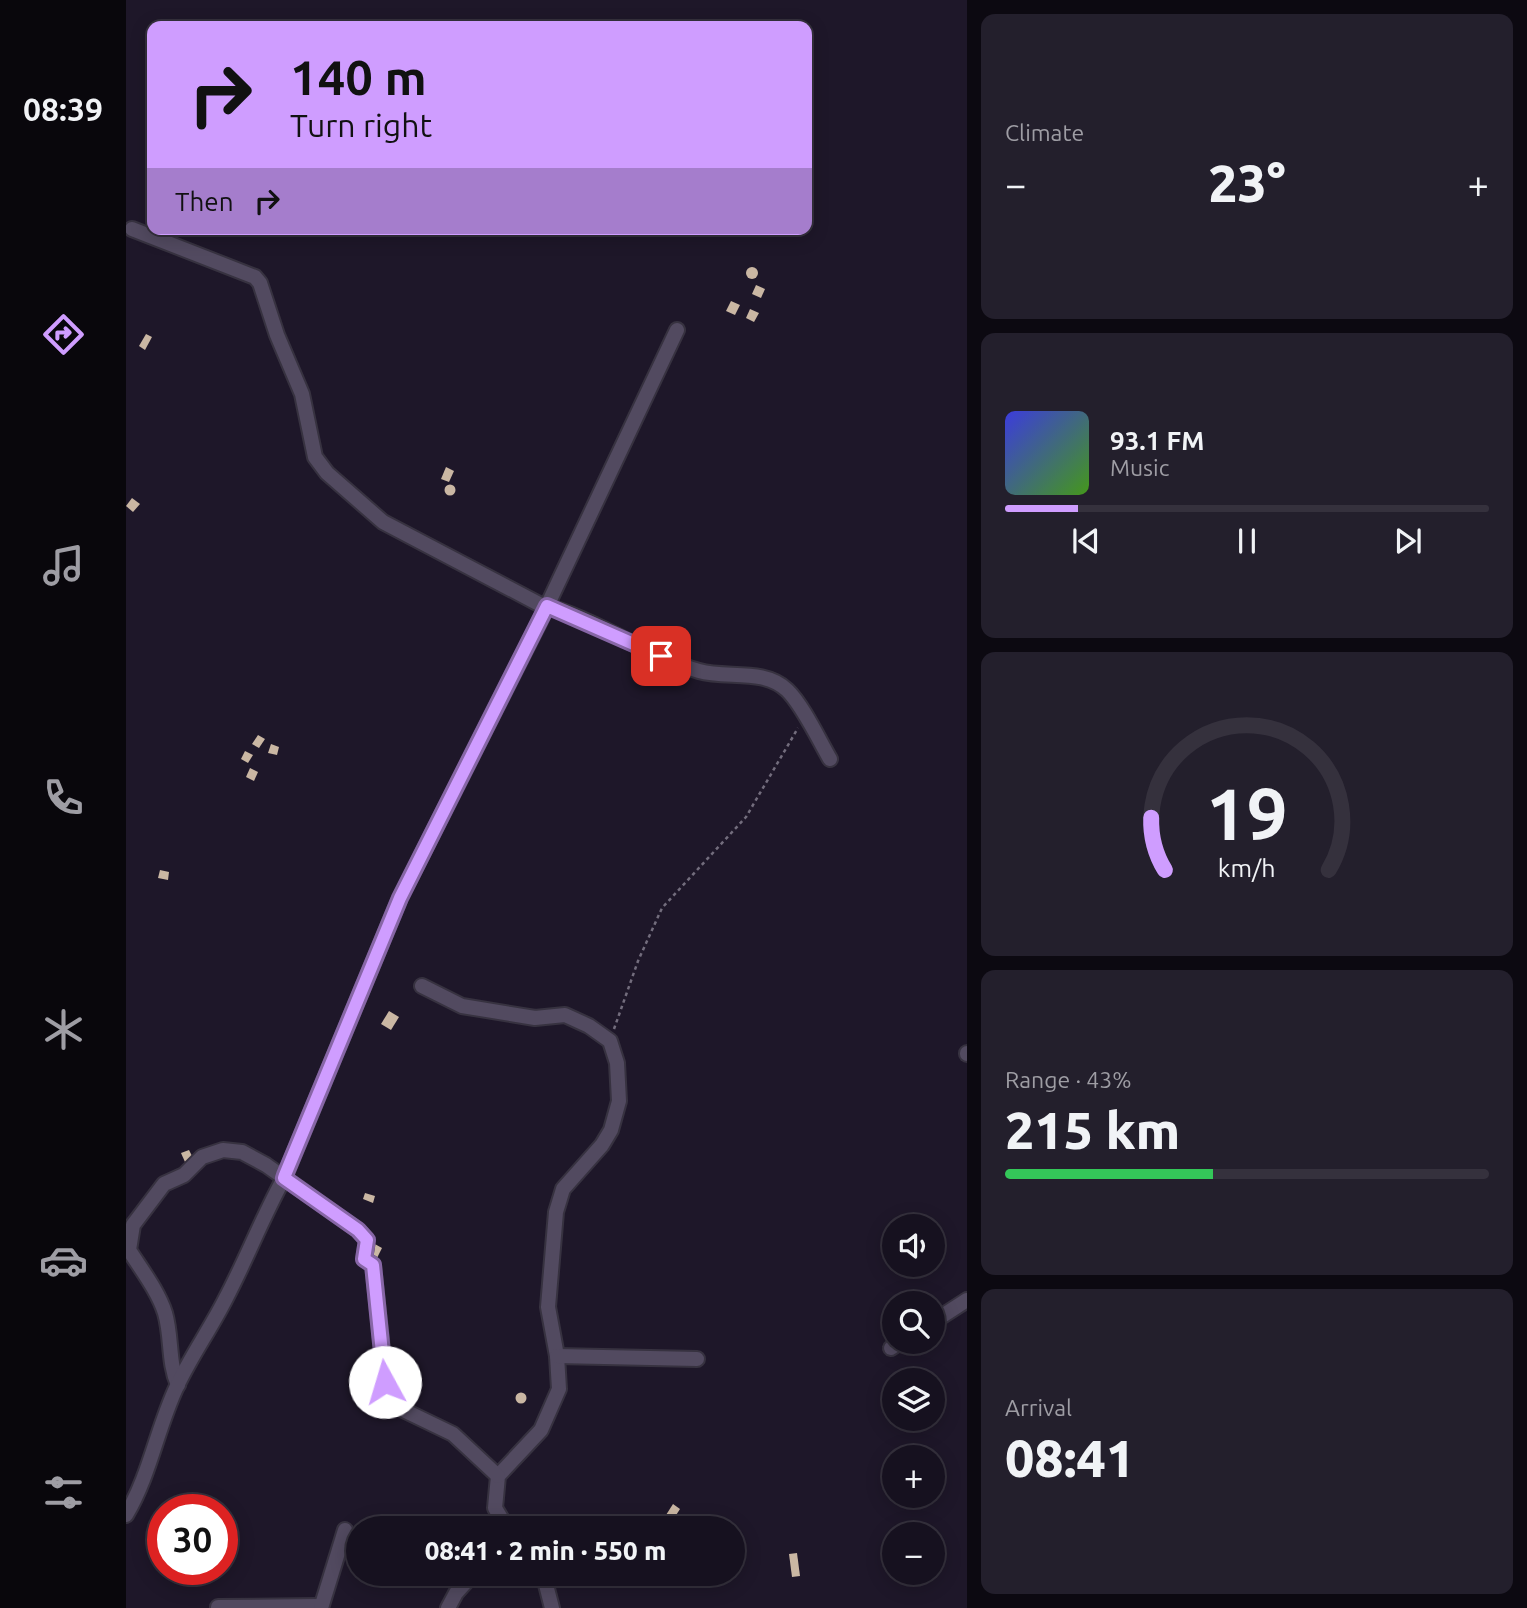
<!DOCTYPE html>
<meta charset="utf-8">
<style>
:root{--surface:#16111f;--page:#231f2c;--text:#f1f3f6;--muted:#9e9da4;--line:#35313d;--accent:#cf9dff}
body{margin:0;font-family:Ubuntu,sans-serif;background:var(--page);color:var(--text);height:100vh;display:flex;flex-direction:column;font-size:26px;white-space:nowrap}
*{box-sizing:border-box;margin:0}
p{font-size:23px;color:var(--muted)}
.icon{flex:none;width:38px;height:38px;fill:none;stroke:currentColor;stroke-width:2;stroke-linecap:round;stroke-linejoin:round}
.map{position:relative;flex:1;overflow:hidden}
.details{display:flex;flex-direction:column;gap:14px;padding:14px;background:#0c0911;width:560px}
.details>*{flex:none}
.hud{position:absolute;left:21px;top:21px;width:665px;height:214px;border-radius:14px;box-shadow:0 4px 18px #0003,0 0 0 2px var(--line);background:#cf9dff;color:#111;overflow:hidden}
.fabs{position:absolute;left:756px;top:1214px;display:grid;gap:14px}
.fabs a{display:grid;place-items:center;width:63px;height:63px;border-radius:50%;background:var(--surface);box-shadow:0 4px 18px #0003,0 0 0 2px var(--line);font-size:35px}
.speed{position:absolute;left:21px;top:1494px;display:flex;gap:14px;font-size:35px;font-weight:700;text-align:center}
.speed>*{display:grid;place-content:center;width:91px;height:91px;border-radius:50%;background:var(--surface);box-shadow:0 4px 18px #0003,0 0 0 2px var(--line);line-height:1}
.speed .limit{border:10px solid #d22;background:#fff;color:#111}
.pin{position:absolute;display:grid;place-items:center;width:60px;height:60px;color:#fff;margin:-30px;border-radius:14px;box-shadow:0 4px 10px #0006}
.me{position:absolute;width:77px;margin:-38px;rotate:354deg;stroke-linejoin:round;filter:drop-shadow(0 0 5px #0008)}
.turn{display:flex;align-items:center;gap:24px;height:147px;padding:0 28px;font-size:32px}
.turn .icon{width:91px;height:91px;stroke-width:2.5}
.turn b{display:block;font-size:49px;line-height:60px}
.then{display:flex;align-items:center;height:66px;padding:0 28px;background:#0003;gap:14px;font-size:26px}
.big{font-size:52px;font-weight:800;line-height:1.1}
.details .widget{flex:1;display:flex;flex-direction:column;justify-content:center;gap:10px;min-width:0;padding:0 24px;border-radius:14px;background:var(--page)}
.details .dial{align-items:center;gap:0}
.dial svg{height:182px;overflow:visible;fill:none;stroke:var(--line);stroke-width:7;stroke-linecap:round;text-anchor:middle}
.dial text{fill:var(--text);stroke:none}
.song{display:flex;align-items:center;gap:21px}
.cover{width:84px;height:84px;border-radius:10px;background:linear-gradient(135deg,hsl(240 70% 55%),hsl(100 70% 35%))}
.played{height:7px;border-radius:4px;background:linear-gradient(90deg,var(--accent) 15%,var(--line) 15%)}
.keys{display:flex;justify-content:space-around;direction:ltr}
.heat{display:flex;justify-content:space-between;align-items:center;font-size:38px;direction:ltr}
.charge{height:10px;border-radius:5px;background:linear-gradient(90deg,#34c759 43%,var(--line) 0)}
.trip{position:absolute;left:220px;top:1516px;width:399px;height:70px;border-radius:35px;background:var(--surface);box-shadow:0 4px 18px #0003,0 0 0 2px var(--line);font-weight:800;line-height:70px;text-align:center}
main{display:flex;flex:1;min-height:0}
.tab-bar{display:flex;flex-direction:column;width:126px;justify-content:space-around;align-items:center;background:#09070c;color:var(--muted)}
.tab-bar .icon{width:49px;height:49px}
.tab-bar .active{color:var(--accent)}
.tab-bar b{font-size:32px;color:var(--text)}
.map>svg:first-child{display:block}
</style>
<main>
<nav class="tab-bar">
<b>08:39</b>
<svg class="icon active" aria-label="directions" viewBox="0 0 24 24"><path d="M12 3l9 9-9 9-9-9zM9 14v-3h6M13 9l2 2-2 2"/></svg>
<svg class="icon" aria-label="music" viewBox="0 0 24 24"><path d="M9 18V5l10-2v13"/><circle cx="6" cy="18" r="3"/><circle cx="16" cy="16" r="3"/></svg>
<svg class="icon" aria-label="phone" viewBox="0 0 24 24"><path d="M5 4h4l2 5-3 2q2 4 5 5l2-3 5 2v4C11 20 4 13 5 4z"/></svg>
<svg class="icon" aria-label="climate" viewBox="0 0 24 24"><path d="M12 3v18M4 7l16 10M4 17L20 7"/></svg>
<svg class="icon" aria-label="car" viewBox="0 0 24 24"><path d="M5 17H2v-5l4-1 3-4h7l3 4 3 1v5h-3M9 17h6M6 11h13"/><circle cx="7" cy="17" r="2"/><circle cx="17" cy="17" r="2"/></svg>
<svg class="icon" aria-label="filters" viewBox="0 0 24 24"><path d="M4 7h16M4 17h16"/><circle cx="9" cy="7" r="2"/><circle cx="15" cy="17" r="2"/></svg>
</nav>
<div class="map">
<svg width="841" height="1608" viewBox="0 0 841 1608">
<rect width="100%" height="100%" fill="#1e1729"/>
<g fill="#cab7a3">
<circle cx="626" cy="273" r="6"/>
<polygon points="630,285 639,289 635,298 626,294"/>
<polygon points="605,301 614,305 609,315 600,311"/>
<polygon points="624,309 633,313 628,322 620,318"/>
<polygon points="20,334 26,337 19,350 13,346"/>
<polygon points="320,467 328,471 323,482 315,479"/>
<circle cx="324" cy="490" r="5.5"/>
<polygon points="6,498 14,504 7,512 0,506"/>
<polygon points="132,735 139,739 133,748 126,744"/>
<polygon points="145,744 153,747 151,755 142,753"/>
<polygon points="119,751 127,755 122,763 115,759"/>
<polygon points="124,768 132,772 128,781 120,777"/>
<polygon points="34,870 43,872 42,880 32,878"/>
<polygon points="263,1011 273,1017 265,1030 255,1024"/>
<polygon points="63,1150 67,1158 59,1162 55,1153"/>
<polygon points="239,1193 249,1196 247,1203 237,1199"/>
<polygon points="247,1243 256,1248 249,1262 240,1258"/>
<circle cx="395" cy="1398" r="5.5"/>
<polygon points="547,1504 554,1509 547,1520 540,1515"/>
<polygon points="671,1553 674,1576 666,1577 663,1554"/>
</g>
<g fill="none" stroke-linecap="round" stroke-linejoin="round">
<g stroke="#373240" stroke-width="18">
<g id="street">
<path d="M6,229L129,277L134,283L151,335L176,394L189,457L201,473L257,522L413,604C469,618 518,655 573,671C601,679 638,668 661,690C676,704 693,740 704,759"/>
<polyline points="296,986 336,1006 409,1018 439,1015 463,1026 484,1041 491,1063 493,1101 485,1130 476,1145 437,1189 430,1212 422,1307 431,1356 433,1389 415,1430 372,1476 369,1508 381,1528"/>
<polyline points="841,1053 841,1054"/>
<polyline points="807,1322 841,1300"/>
<polyline points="765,1348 774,1342"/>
<polyline points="431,1356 571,1359"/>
<path d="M52,1385C42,1362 46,1337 39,1313C32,1291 15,1269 3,1250L7,1225L38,1184L58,1175L76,1157L97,1150L116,1152L140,1165L232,1230L241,1240L238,1259L247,1265L261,1395L269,1406L327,1434L372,1476"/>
<path d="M0,1515C24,1475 31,1428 51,1386C65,1356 85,1328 100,1298C121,1258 136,1218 158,1178L274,898L414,621L551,330"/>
<polyline points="417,1573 426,1608"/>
<polyline points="92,1607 195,1606"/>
<polyline points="195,1608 219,1530"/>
<polyline points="322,1608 330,1593 348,1573"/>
</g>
</g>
<polyline stroke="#736d7d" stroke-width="2.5" stroke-dasharray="3.5 3.5" stroke-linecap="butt" points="488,1029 512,961 536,908 620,817 672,728"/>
<use href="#street" stroke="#524a60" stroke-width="14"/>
</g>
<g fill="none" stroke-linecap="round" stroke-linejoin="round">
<g stroke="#8766a6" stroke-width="18">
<polyline id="route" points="259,1382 247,1265 238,1259 241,1240 232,1230 158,1178 159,1175 274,898 421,606 535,656"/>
</g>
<use href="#route" stroke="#cf9dff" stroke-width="12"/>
</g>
</svg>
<div class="fabs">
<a><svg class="icon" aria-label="sound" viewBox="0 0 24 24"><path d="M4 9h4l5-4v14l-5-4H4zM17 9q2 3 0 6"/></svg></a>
<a><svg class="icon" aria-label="search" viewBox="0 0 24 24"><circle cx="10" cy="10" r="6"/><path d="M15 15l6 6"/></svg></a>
<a><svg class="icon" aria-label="layers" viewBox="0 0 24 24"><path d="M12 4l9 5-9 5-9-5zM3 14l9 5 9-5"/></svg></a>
<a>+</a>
<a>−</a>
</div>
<div class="speed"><div class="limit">30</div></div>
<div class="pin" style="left:535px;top:656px;background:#d93025"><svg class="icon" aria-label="arrive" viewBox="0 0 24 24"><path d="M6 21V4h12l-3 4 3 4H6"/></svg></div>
<svg class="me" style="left:259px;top:1382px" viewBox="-20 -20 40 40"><circle r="19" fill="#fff"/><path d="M0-13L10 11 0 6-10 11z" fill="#cf9dff"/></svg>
<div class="trip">08:41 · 2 min · 550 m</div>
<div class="hud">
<div class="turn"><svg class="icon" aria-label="right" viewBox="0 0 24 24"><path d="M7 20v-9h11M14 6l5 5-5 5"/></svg><div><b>140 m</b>Turn right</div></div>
<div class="then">Then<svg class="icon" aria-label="right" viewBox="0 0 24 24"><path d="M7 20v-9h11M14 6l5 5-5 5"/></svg></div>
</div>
</div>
<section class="details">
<div class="widget"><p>Climate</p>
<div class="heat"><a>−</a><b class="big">23°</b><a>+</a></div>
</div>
<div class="widget">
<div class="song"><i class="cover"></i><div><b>93.1 FM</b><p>Music</p></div></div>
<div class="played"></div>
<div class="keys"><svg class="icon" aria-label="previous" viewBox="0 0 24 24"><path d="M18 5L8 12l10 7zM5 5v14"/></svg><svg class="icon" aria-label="pause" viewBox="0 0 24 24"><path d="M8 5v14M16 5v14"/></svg><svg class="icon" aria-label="next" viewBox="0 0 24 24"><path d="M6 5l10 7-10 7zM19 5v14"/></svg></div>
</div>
<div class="widget dial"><svg viewBox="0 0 100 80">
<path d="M14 69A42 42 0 1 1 86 69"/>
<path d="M14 69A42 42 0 0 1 8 46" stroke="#cf9dff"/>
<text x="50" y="56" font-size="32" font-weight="700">19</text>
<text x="50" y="72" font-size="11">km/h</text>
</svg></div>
<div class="widget"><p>Range · 43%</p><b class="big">215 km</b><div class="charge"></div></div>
<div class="widget"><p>Arrival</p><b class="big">08:41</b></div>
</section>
</main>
